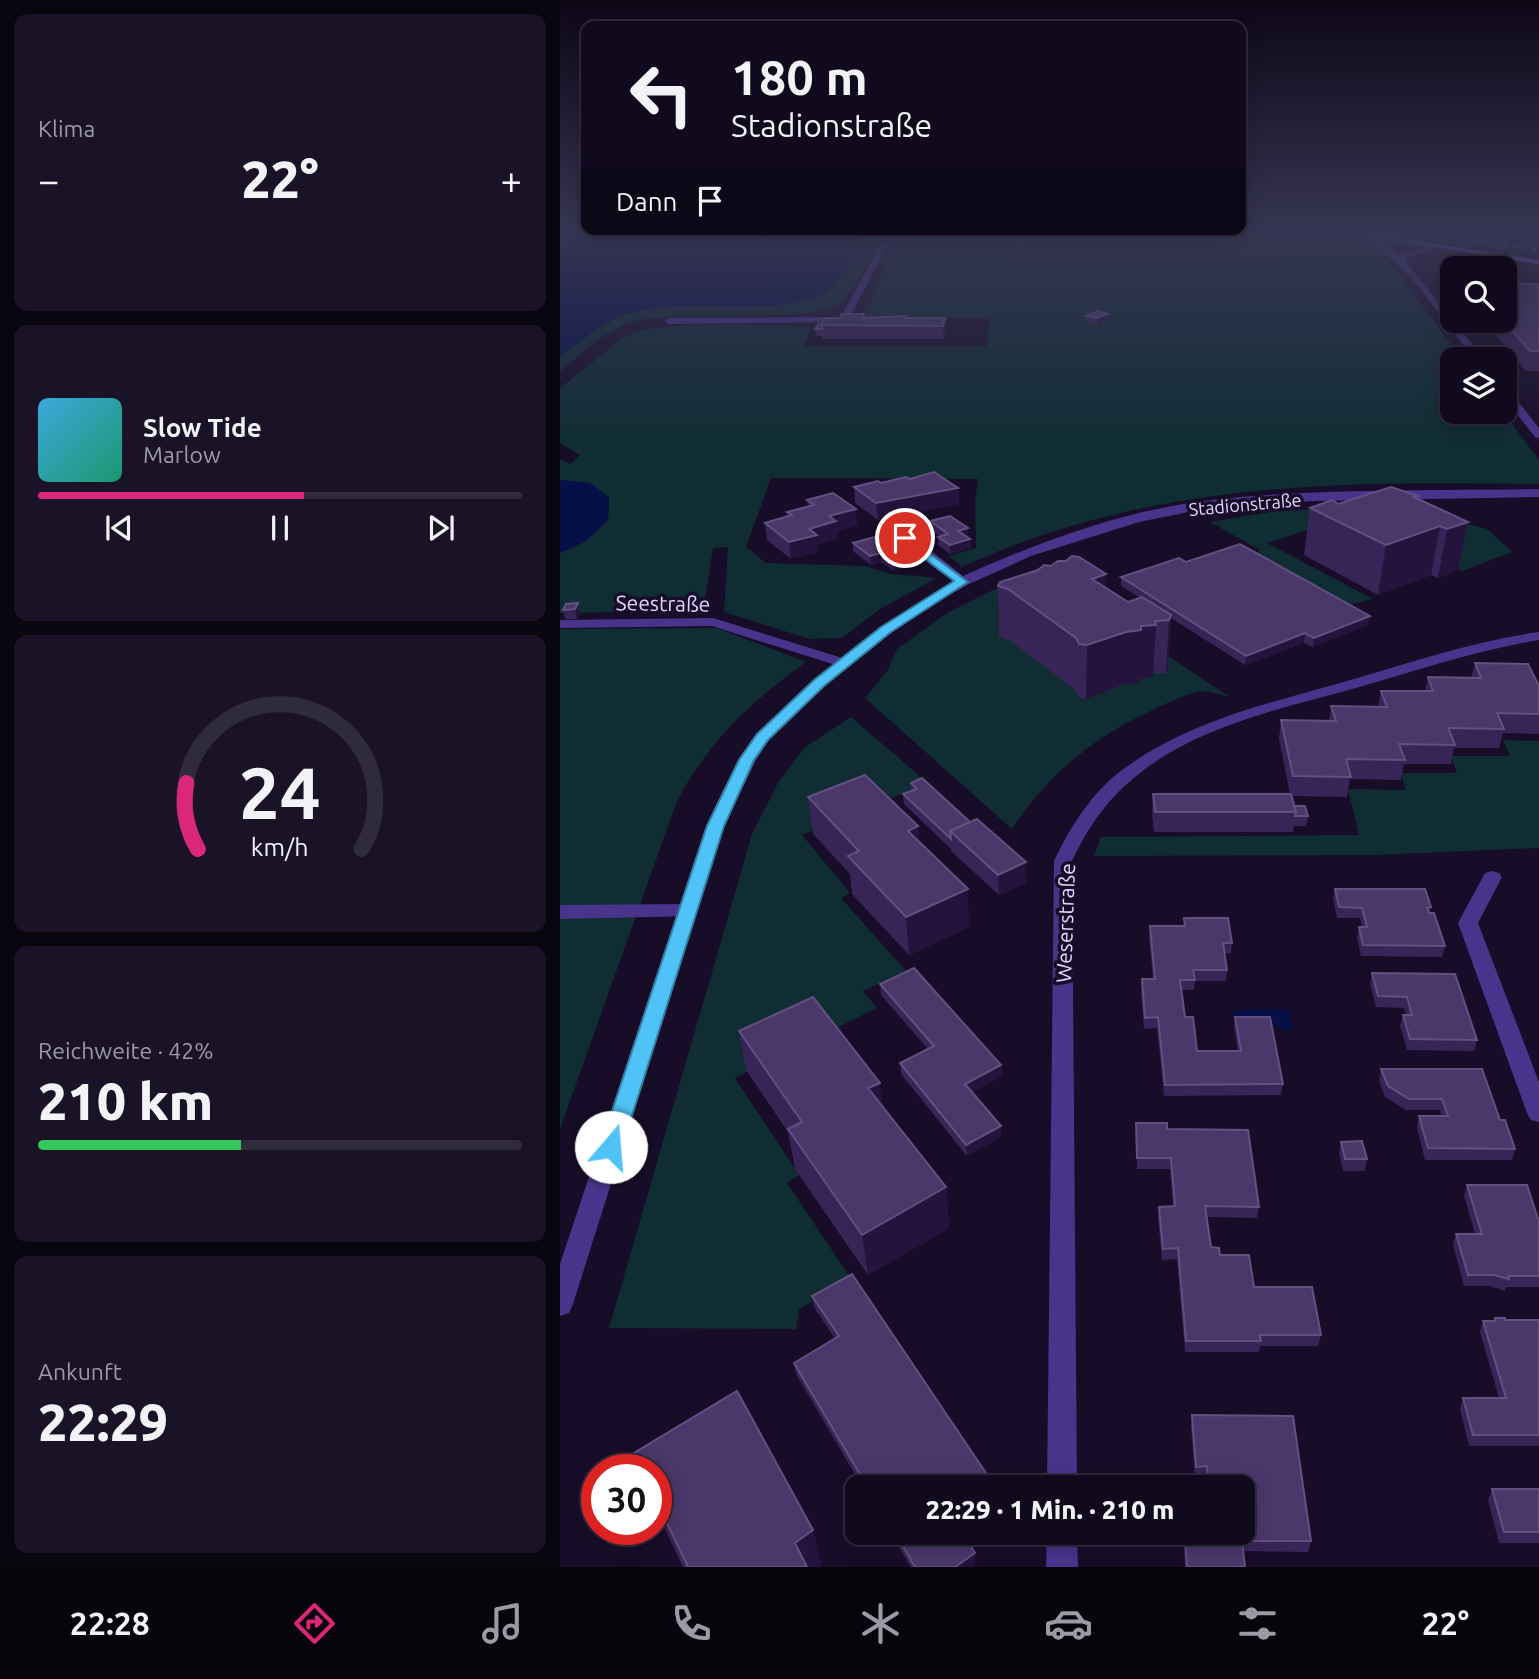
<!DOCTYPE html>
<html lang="de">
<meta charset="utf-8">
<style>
:root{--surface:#110a1e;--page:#1a1327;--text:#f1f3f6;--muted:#9c9aa4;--line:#302b3c;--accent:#db2777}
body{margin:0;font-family:Ubuntu,sans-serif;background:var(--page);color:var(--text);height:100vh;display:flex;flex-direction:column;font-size:26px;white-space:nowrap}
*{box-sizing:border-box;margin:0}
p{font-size:23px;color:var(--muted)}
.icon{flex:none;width:38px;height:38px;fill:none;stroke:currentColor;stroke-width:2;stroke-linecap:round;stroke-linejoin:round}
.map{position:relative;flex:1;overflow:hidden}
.panel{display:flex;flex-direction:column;gap:14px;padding:14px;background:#090610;width:560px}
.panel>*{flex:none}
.guide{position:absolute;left:21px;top:21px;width:665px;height:214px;border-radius:14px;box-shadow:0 4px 18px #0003,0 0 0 2px var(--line);background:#110a1e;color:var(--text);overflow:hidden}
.fabs{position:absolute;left:880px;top:256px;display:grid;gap:14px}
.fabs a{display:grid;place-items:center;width:77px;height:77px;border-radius:14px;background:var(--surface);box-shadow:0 4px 18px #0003,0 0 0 2px var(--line);font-size:35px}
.speed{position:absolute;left:21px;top:1454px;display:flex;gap:14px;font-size:35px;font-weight:700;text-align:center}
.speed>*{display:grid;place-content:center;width:91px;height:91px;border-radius:50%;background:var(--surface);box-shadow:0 4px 18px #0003,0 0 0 2px var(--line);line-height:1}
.speed .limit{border:10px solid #d22;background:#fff;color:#111}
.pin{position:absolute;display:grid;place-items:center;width:60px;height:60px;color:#fff;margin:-30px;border:4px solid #fff;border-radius:50%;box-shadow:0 2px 7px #0007}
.me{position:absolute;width:77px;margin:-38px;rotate:18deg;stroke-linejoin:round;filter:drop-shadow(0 0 5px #0008)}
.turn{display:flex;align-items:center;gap:24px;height:147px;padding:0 35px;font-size:32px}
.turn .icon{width:91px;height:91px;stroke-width:2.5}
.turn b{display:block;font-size:49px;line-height:60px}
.then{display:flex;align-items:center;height:66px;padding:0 35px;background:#0003;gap:14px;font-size:26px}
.big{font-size:52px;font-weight:800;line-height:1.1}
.panel .widget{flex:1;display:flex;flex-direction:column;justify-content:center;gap:10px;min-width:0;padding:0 24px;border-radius:14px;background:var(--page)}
.panel .dial{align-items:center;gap:0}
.dial svg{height:182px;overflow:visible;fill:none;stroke:var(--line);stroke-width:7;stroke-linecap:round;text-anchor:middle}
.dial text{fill:var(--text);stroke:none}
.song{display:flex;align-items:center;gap:21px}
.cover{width:84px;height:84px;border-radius:10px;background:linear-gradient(135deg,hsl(200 70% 55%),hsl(160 70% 35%))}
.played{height:7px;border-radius:4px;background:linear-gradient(90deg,var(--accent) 55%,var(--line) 55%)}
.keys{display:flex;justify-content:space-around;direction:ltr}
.heat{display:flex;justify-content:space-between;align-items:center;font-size:38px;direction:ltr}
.charge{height:10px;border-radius:5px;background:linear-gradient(90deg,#34c759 42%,var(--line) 0)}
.trip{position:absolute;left:285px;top:1475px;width:410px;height:70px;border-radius:14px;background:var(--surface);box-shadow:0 4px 18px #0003,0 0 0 2px var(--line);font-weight:800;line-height:70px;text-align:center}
.menu{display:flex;height:112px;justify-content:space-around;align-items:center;background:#07040c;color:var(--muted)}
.menu .icon{width:49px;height:49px}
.menu .current{color:var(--accent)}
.menu b{font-size:32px;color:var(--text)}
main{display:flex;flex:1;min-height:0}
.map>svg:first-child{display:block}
</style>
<main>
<section class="panel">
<div class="widget"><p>Klima</p>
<div class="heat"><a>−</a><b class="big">22°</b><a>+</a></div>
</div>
<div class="widget">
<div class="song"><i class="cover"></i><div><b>Slow Tide</b><p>Marlow</p></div></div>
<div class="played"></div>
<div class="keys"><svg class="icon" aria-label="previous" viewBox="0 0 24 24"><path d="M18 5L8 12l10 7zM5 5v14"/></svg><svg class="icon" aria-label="pause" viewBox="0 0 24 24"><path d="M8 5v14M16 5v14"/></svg><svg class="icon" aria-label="next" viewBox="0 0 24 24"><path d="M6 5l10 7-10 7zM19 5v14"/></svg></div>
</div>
<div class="widget dial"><svg viewBox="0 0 100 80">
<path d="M14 69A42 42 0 1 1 86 69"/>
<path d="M14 69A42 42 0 0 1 9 40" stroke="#db2777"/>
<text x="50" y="56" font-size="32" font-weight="700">24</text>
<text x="50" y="72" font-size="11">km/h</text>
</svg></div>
<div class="widget"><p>Reichweite · 42%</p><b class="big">210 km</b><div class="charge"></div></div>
<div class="widget"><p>Ankunft</p><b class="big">22:29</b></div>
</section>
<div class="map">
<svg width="979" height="1567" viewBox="0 0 979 1567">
<rect width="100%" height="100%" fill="#170d28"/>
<g fill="#0f2d33">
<path d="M298,233H323C315,247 291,295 282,303C258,324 121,312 80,320C49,326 24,352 0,371V356C28,337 44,319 78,311C135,298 200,315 255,298C273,293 300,255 303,237Z"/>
<path d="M340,233H752L815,243L902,359H892V411H942L979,460V484C778,481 589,481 402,567L389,556L416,548L415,501L418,479L211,478L186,547L206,563L305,566L331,574L377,578L320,609L282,638L250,639L164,612L168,547L153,548L143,611L0,613V553L26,541L48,520L49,498L30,483L0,480V459L10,464L20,455L0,443V388L63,338C99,317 207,326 252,327L244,346H427L430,318L304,317Z"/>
<polygon points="814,233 846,233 979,253 979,257"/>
<polygon points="770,508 903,523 927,529 952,552 902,571 792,516 707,543 813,599 787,605 694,554 700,550 650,522 709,512"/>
<path d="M451,581L584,640L670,697C661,695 647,690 638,692C623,695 607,703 593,710C535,736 487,775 452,829L305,698L328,670L337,649L387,613Z"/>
<path d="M157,628L246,662C190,703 150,739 117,801L0,1129V629Z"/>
<polygon points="291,717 368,783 242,835 290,893 281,898 346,971 303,991 317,1008 175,1078 239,1175 227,1183 291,1279 239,1309 236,1329 49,1328 192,834 218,783 244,748"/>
<polygon points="943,740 979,741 979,848 814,855 534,856 541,837 799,835 788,789 846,790 841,773 897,773 891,756 950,756"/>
</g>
<g fill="#051049">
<path d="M12,233H298L303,237C300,255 273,293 255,298C200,315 135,298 78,311C44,319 28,337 0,356V239Z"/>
<polygon points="0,480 30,483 49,497 48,520 26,541 0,553"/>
<polygon points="673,1010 729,1010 733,1030 722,1030 720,1026 676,1025"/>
</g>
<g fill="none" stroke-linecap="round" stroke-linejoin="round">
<g fill="#49348c" fill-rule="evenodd">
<polygon points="326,233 334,233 287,322 109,324 104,321 109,318 281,317"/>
<polygon points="153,618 289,660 292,663 284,668 279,666 152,626 0,628 0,620"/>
<polygon points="932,871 939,873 942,877 918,923 979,1082 979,1122 971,1120 967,1113 898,923 925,873"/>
<polygon points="127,904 134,906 137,911 134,916 0,919 0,905"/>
</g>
<g fill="#49348c" fill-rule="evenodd">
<polygon points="810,235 816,235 840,255 875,244 875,248 847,258 846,262 924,359 914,359 852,278 810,239"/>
<polygon points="945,389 949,390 979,428 979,438 975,437 945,399"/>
<path d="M979,489V497L753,501L649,508L579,522L471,556L407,585L375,603L331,633L265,686L209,740L196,760L164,826L13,1304L9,1313L0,1316V1264L146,826L178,760L197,733L253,680L321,627L393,581L341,541V535H351L403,576C481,541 565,510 651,500C759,488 870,491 979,489Z"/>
<path d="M979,632V640C919,650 861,669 803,686C729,707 641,724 580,773C548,798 529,825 512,861L517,1488H487L494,861C513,822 535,787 572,763C638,718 718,701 794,679C855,661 916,641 979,632Z"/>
<polygon points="487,1533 517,1533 518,1567 486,1567"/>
</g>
<polygon fill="#8d6bff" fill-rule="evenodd" points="786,233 807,233 979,260 979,264"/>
<polyline stroke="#00b1ff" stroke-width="2.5" stroke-dasharray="5 4.5" stroke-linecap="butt" points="868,233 979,250"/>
</g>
<g fill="#392458">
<polygon points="979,284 979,371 966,371 923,320 945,320"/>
<polygon points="548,314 548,320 537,325 526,322 526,316"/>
<polygon points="346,316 346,318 385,318 386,331 384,339 263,339 262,336 256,336 255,329 262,324 304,318"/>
<polygon points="321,483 399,504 318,520 295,503 294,487"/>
<polygon points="857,499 908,522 898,570 878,578 871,575 818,595 744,555 750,508 778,504"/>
<polygon points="247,500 297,525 277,531 278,538 258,544 258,552 231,559 207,540 205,523 228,517 227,512 248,506"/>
<polygon points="370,521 408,537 407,537 410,539 411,548 390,554 378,545 378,537 379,536 370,530"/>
<polygon points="293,543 331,550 355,565 334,571 321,562 311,565 293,551"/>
<polygon points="626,562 808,625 753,647 744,643 685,665 611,618 608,668 606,673 593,673 593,677 579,679 578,683 564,684 526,699 518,697 515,690 449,640 439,637 438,586 546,574 546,588 568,602 580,598 561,586 561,577"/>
<polygon points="18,603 20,612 17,619 5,619 3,610"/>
<polygon points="915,663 979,686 979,734 943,733 939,748 894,748 891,764 844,764 841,780 790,779 787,797 732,796 734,806 748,816 746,826 734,826 733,832 594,832 592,814 593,794 730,794 719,739 721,720 769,721 771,706 818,706 821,691 865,691 868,677 911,678"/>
<polygon points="351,783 410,822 466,862 466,883 439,895 391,851 391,849 344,804 343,794 351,791"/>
<polygon points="248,797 358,826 359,842 409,927 349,955 292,894 290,874 253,834"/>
<polygon points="775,889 871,907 870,913 885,946 882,957 801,956 797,938 799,927 802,927 800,918 777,918 773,899"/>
<polygon points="624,918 672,943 671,953 665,954 667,970 666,981 635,981 634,990 621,990 625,1017 637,1051 678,1051 674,1028 675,1017 723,1084 721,1095 604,1096 597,1028 584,1029 581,990 582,979 593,979 589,937 590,926 624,926"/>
<polygon points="812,973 917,1040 914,1051 847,1050 840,1026 843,1015 846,1015 844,1008 816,1007 810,984"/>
<polygon points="320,984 441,1065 442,1076 412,1092 441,1126 441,1137 407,1156 341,1074 340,1063 368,1049 321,995"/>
<polygon points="179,1031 322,1106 386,1187 389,1228 308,1275 235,1169 228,1132 186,1070"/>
<polygon points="821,1069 940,1120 955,1149 952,1160 865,1160 857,1128 859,1116 881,1116 880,1110 846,1110 825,1097 819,1080"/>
<polygon points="576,1123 607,1129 699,1207 697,1218 647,1217 651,1247 694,1287 761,1335 758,1346 700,1346 699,1352 625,1352 617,1259 602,1260 598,1218 599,1207 613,1206 610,1169 577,1169"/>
<polygon points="781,1142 807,1159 805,1171 783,1171 779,1153"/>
<polygon points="907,1185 979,1222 979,1287 946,1287 945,1291 930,1286 904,1286 893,1245 896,1234 915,1234 904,1196"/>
<polygon points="252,1296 428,1476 428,1487 303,1488 236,1374 234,1363 275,1339 254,1307"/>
<polygon points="935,1318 945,1320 979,1320 979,1446 909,1446 900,1409 903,1398 939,1398 920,1332 923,1321 934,1321"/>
<polygon points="632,1415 751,1541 748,1552 683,1551 685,1567 625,1567 624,1547 625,1537 651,1537 651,1533 682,1533 682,1488 647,1488 646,1477 635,1478 631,1426"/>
<polygon points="74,1453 253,1530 261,1567 123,1567 96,1510 96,1470 80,1470"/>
<polygon points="932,1489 979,1489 979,1543 939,1543 928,1500"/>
<polygon points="330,1533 403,1533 415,1553 415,1563 410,1567 351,1567"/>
</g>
<g fill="#24133d">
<polygon points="548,314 548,320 537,325 537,318"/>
<polygon points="385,318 386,331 384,339 383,326"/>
<polygon points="398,488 399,504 318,520 316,503"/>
<polygon points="858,496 851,536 880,526 871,575 818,595 826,545 854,497"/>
<polygon points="296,509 297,525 277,531 278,538 258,544 258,552 231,559 229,542 269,516"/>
<polygon points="908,522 898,570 878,578 887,529"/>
<polygon points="408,528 408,537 398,539 398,531"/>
<polygon points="410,539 411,548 390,554 390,545"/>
<polygon points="321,553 321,562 311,565 310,556"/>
<polygon points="354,556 355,565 334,571 333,562"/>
<polygon points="546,574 545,625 532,579"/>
<polygon points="18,603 20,612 17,619 15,609"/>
<polygon points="611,615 608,668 606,673 609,620"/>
<polygon points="810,616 808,625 753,647 754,638"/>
<polygon points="596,625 593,677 579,679 578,683 564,684 526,699 527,645 581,626"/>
<polygon points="745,633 744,643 685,665 686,656"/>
<polygon points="358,826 361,863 348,831"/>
<polygon points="466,862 466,883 439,895 438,875"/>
<polygon points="408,889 409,927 349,955 346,917"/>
<polygon points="441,1065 442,1076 406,1095 405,1084"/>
<polygon points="320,1083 324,1123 308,1088"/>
<polygon points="441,1126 441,1137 407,1156 406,1145"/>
<polygon points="386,1187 389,1228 308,1275 302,1235"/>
<polygon points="428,1476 428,1487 427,1488 411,1488"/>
<polygon points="253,1530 261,1567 240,1567 235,1543"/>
<polygon points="415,1553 415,1563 410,1567 395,1567"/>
</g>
<g fill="#4b376a" stroke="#635081" stroke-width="2">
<polygon points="945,284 979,284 979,351 970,351 943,320 945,320"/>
<polygon points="538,311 548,314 537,318 526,316"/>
<polygon points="281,314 304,314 303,318 346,316 345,318 385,318 383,326 261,325 265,318 280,318"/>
<polygon points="258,324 262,324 262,329 255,329"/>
<polygon points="374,472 398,488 316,503 294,487 318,481 321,483 346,477 350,479"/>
<polygon points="831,487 858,496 854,497 908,522 887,529 880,526 826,545 750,508 772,500 778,504"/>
<polygon points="273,493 296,509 269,516 276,521 249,529 257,535 229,542 205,523 232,515 227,512 254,505 247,500"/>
<polygon points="390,516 408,528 398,531 410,539 390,545 378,537 388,534 370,521"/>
<polygon points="314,537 331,550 342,547 354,556 333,562 321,553 310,556 293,543"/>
<polygon points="680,544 810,616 754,638 745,633 686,656 561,577 619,558 626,562"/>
<polygon points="512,556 519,557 546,574 532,579 568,602 582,597 611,615 609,620 595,621 596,625 581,626 581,630 566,632 527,645 519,644 516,638 448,589 438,586 440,582 478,570 484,565 491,566 498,561 506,561"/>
<polygon points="18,603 15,609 3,610 6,604"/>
<polygon points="915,663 968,664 979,686 979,714 937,713 944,729 888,728 895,745 839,744 845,760 786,759 791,777 733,776 721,720 776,721 771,706 827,707 821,691 873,691 868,677 921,678"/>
<polygon points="305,775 358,826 348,831 408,889 346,917 288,856 299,851 248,797"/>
<polygon points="362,778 410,822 390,831 391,839 343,794 357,789 351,783"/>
<polygon points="593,794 731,794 736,812 595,812"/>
<polygon points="734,806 745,806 748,816 735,816 736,812"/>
<polygon points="417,819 466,862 438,875 390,831"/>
<polygon points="775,889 865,889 871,907 867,908 869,913 874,913 885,946 803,945 799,927 807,927 802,908 779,907"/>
<polygon points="624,918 668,918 672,943 663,943 667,970 633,970 635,980 620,980 625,1017 633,1017 637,1051 681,1051 675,1017 710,1017 723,1084 605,1085 598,1017 585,1018 582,979 595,979 590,926 625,926"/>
<polygon points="354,968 441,1065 405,1084 441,1126 406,1145 340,1063 374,1046 320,984"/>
<polygon points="812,973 895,974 917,1040 850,1039 843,1015 852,1015 847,997 818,996"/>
<polygon points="253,997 320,1083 308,1088 386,1187 302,1235 228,1129 242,1122 179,1031"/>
<polygon points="821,1069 922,1069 940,1120 945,1120 955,1149 868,1148 859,1116 888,1116 882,1099 849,1099 828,1086"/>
<polygon points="576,1123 607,1123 607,1129 688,1130 699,1207 645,1206 651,1247 659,1248 660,1255 689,1255 694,1287 752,1287 761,1335 700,1335 701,1341 626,1341 618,1248 603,1249 599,1207 615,1206 611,1158 577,1158"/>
<polygon points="802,1141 807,1159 785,1159 781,1142"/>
<polygon points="907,1185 967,1185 979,1222 979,1276 948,1276 949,1279 934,1275 908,1275 896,1234 922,1234"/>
<polygon points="292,1274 428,1476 411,1488 308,1488 234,1363 279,1336 252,1296"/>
<polygon points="935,1318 945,1318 945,1320 979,1320 979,1435 913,1435 903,1398 946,1398 923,1321 935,1321"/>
<polygon points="177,1391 253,1530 235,1543 247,1567 128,1567 96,1500 96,1470 82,1470 74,1453"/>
<polygon points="632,1415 733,1416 751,1541 682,1541 685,1567 627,1567 625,1537 654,1537 653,1533 682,1533 682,1488 649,1488 647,1466 636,1467"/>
<polygon points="932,1489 979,1489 979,1532 944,1532"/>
<polygon points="335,1533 403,1533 415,1553 395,1567 355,1567"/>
</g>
<linearGradient id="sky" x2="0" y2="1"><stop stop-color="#0d0716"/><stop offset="0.51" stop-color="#363553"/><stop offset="1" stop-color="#363553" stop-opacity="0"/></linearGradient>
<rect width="979" height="453" fill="url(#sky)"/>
<polygon fill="#4fc3f7" stroke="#337fa1" stroke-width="2" points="345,535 408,582 331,632 264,686 208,740 194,760 164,826 62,1147 59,1153 51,1156 43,1153 40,1147 147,826 179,760 197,734 254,680 321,627 394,581 341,541 339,538"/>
<g text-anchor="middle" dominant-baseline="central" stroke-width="7" stroke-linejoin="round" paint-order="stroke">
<g font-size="18" fill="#e2d4ff" stroke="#170d28">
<text transform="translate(685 504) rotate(-5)">Stadionstraße</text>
</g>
<g font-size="21" fill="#e2d4ff" stroke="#170d28">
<text transform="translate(103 603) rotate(1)">Seestraße</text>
<text transform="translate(505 923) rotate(-88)">Weserstraße</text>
</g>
</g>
</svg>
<div class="fabs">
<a><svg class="icon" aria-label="search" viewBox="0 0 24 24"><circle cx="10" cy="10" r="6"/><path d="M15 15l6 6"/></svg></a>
<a><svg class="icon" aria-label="layers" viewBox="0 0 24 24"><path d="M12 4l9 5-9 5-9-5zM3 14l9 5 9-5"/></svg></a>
</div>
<div class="speed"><div class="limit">30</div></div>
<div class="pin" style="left:345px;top:538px;background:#d93025"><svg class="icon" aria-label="arrive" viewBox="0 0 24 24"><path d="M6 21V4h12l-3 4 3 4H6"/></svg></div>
<svg class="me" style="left:51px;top:1147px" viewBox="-20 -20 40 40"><circle r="19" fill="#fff"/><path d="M0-13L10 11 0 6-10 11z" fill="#4fc3f7"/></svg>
<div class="trip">22:29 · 1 Min. · 210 m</div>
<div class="guide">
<div class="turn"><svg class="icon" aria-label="left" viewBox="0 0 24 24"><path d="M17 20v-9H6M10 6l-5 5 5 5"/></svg><div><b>180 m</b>Stadionstraße</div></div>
<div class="then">Dann<svg class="icon" aria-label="arrive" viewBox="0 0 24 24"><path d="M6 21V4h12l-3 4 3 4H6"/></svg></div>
</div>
</div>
</main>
<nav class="menu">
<b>22:28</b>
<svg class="icon current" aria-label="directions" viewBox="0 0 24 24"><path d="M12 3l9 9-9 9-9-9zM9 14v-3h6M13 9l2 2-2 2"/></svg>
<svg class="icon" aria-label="music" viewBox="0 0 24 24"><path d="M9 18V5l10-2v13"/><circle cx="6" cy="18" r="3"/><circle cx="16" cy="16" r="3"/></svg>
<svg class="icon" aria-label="phone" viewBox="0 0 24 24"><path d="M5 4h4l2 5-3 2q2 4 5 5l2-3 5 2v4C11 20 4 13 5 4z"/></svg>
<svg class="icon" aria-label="climate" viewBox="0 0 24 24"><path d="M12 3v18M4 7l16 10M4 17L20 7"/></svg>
<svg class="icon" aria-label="car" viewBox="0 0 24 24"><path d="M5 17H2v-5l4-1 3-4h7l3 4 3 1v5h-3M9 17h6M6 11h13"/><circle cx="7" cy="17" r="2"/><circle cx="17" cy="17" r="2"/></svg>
<svg class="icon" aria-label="filters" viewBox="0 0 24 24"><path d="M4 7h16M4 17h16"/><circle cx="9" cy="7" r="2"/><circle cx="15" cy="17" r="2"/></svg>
<b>22°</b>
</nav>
